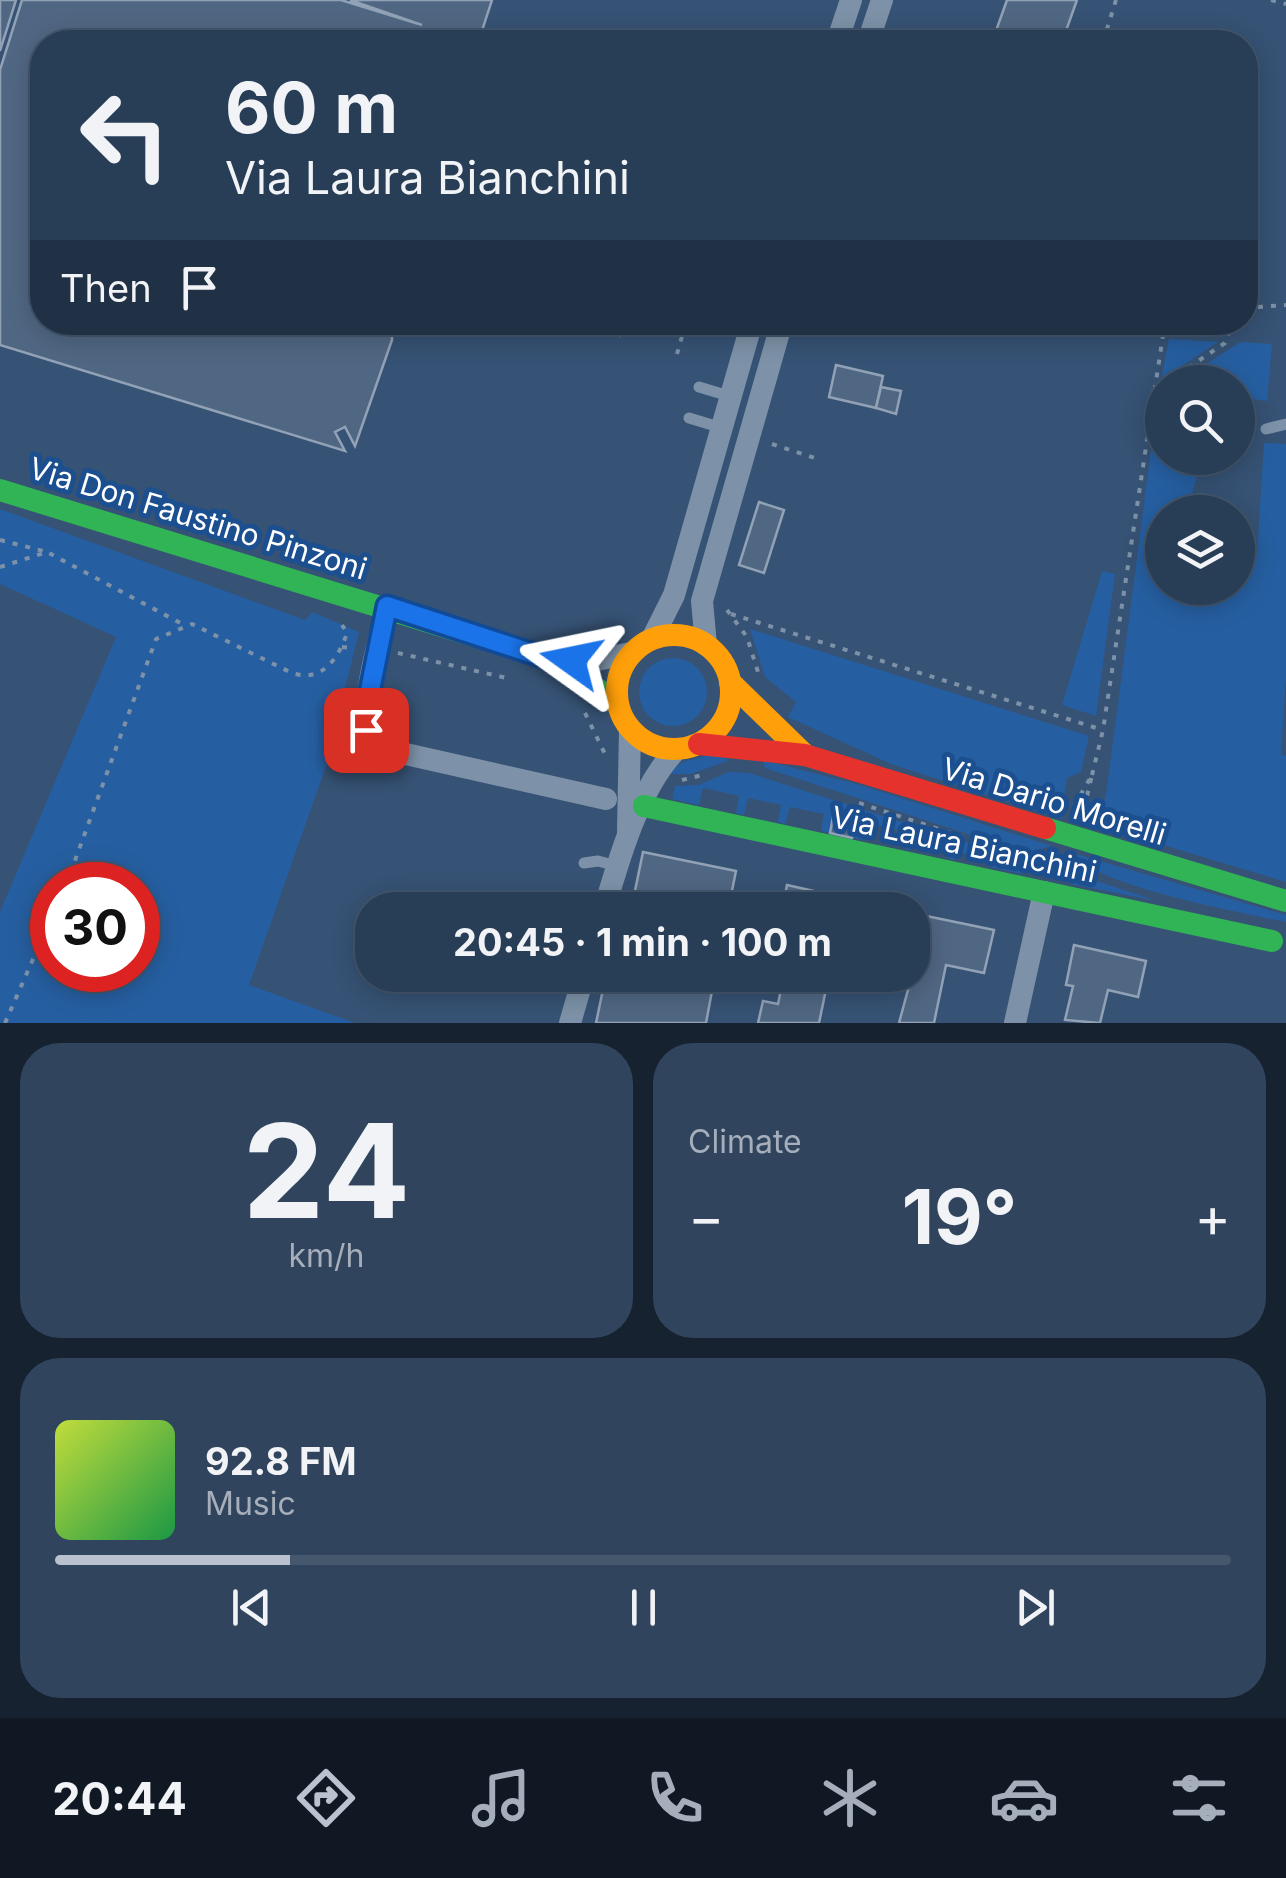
<!DOCTYPE html>
<meta charset="utf-8">
<style>
:root{--surface:#283e57;--page:#30455d;--text:#f1f3f6;--muted:#a5aeba;--line:#44576d;--accent:#b9c2ce}
body{margin:0;font-family:Inter,sans-serif;background:var(--page);color:var(--text);height:100vh;display:flex;flex-direction:column;font-size:38px;white-space:nowrap}
*{box-sizing:border-box;margin:0}
p{font-size:32px;color:var(--muted)}
.icon{flex:none;width:55px;height:55px;fill:none;stroke:currentColor;stroke-width:2;stroke-linecap:round;stroke-linejoin:round}
.map{position:relative;height:1023px;overflow:hidden}
.side{display:flex;flex-direction:column;gap:20px;padding:20px;background:#162230;flex:1}
.side>*{flex:none}
.banner{position:absolute;left:30px;top:30px;width:1228px;height:305px;border-radius:40px;box-shadow:0 5px 25px #0003,0 0 0 2px var(--line);background:#283e57;color:var(--text);overflow:hidden}
.fabs{position:absolute;left:1145px;top:365px;display:grid;gap:20px}
.fabs a{display:grid;place-items:center;width:110px;height:110px;border-radius:50%;background:var(--surface);box-shadow:0 5px 25px #0003,0 0 0 2px var(--line);font-size:50px}
.speed{position:absolute;left:30px;top:862px;display:flex;gap:20px;font-size:50px;font-weight:700;text-align:center}
.speed>*{display:grid;place-content:center;width:130px;height:130px;border-radius:50%;background:var(--surface);box-shadow:0 5px 25px #0003,0 0 0 2px var(--line);line-height:1}
.speed .limit{border:15px solid #d22;background:#fff;color:#111}
.pin{position:absolute;display:grid;place-items:center;width:85px;height:85px;color:#fff;margin:-42px;border-radius:20px;box-shadow:0 5px 15px #0006}
.me{position:absolute;width:110px;margin:-55px;rotate:282deg;stroke-linejoin:round;filter:drop-shadow(0 0 8px #0008)}
.turn{display:flex;align-items:center;gap:35px;height:210px;padding:0 30px;font-size:45px}
.turn .icon{width:130px;height:130px;stroke-width:2.5}
.turn b{display:block;font-size:70px;line-height:85px}
.then{display:flex;align-items:center;height:95px;padding:0 30px;background:#0003;gap:20px;font-size:38px}
.big{font-size:75px;font-weight:700;line-height:1.1}
.side .tile{flex:1;display:flex;flex-direction:column;justify-content:center;gap:15px;min-width:0;padding:0 35px;border-radius:40px;background:var(--page)}
.side .dial{align-items:center;gap:0}
.dial b{font-size:130px;line-height:1}
.song{display:flex;align-items:center;gap:30px}
.cover{width:120px;height:120px;border-radius:15px;background:linear-gradient(135deg,hsl(70 70% 55%),hsl(140 70% 35%))}
.played{height:10px;border-radius:5px;background:linear-gradient(90deg,var(--accent) 20%,var(--line) 20%)}
.keys{display:flex;justify-content:space-around;direction:ltr}
.heat{display:flex;justify-content:space-between;align-items:center;font-size:55px;direction:ltr}
.side .tiles{flex:1;display:grid;gap:20px;grid-template-columns:1fr 1fr}
.tile:last-child{grid-column:span 2}
.trip{position:absolute;left:355px;top:892px;width:575px;height:100px;border-radius:40px;background:var(--surface);box-shadow:0 5px 25px #0003,0 0 0 2px var(--line);font-weight:700;line-height:100px;text-align:center}
.dock{display:flex;height:160px;justify-content:space-around;align-items:center;background:#101923;color:var(--muted)}
.dock .icon{width:70px;height:70px}
.dock .selected{color:var(--accent)}
.dock b{font-size:45px;color:var(--text)}
.map>svg:first-child{display:block}
</style>
<div class="map">
<svg width="1286" height="1023" viewBox="0 0 1286 1023">
<rect width="100%" height="100%" fill="#365274"/>
<g fill="#265fa1" fill-rule="evenodd">
<polygon points="1169,339 1218,342 1161,380"/>
<polygon points="1240,342 1272,344 1267,401 1238,397 1238,382 1179,382"/>
<polygon points="1162,394 1162,458 1202,458 1187,512 1162,512 1162,588 1238,588 1238,550 1257,553 1264,443 1286,444 1286,675 1281,754 1286,756 1286,882 1096,825 1106,795 1158,397"/>
<path d="M0,509L305,620L312,612L359,632L326,766L249,985L355,1023H0V912L116,637L0,584ZM52,885H138V970H52Z"/>
<polygon points="1102,571 1115,574 1096,716 1062,705"/>
<polygon points="750,629 1089,736 1081,772 1067,778 1061,819 891,764 788,717 796,702 765,677"/>
<circle cx="673" cy="692" r="34"/>
<polygon points="714,754 730,760 691,774 666,774 683,762"/>
<polygon points="763,760 860,785 1052,846 1026,853 765,768"/>
<polygon points="729,772 749,773 1024,861 1052,856 1047,873 1023,868 1021,874 990,867 991,859 957,852 955,860 947,858 950,841 916,834 912,850 905,849 908,832 867,823 863,840 821,831 824,814 790,807 785,824 778,822 781,805 748,798 744,815 736,813 739,796 703,788 699,805 672,799 675,786 698,785"/>
<path d="M1076,854L1286,915V922C1247,914 1091,885 1076,854Z"/>
<polygon points="1068,862 1082,876 1157,901 1071,884 1072,879 1065,877"/>
</g>
<g fill="#506783" stroke="#92a2b6" stroke-width="2.5">
<polygon points="0,0 16,0 0,51"/>
<polygon points="22,0 341,0 422,25 350,0 492,0 479,40 461,34 469,40 465,42 42,42 42,322 392,322 392,340 355,446 345,427 335,432 345,451 0,345 0,70"/>
<polygon points="1007,0 1077,0 1062,42 992,42"/>
<polygon points="836,365 883,376 876,408 829,397"/>
<polygon points="881,387 901,391 896,414 876,408"/>
<polygon points="759,502 784,510 764,573 739,565"/>
<polygon points="833,817 856,822 852,838 830,833"/>
<polygon points="643,852 736,871 728,910 631,910"/>
<polygon points="787,885 845,898 843,910 782,910"/>
<polygon points="912,913 994,930 984,973 946,965 934,1023 899,1023 912,975"/>
<polygon points="1074,945 1146,961 1138,997 1108,990 1100,1023 1065,1020 1073,986 1066,985"/>
<polygon points="606,975 632,975 712,991 706,1023 596,1023"/>
<polygon points="784,975 829,975 819,1023 758,1023 763,1001 778,1004"/>
</g>
<g fill="none" stroke-linecap="round" stroke-linejoin="round">
<g stroke="#7d92a8" stroke-width="4" stroke-dasharray="5 8" stroke-linecap="butt">
<polyline points="1271,0 1286,4"/>
<polyline points="1103,42 1116,0"/>
<polyline points="1245,308 1286,305"/>
<polyline points="936,322 1149,330 1151,322"/>
<polyline points="619,337 624,322"/>
<polyline points="677,354 686,322"/>
<polyline points="1167,382 1225,343 1233,322"/>
<polyline points="1152,392 1162,386"/>
<polyline points="772,444 818,459"/>
<polyline points="0,540 47,552"/>
<polyline points="0,567 47,552 184,625"/>
<polyline points="727,610 747,637 758,672"/>
<polyline points="731,614 1103,730"/>
<polyline points="342,647 354,648"/>
<polyline points="398,653 511,679"/>
<polyline points="585,713 607,758"/>
<polyline points="1092,775 1103,730 1165,322"/>
<polyline points="682,780 707,774"/>
<polyline points="859,803 1024,857 1036,856"/>
<polyline points="1074,806 1092,775 1083,813"/>
<path d="M66,885L156,639L192,624L292,673C322,683 338,659 347,633L342,625"/>
<polyline points="5,1023 52,916"/>
</g>
<g stroke="#7d92a8" stroke-width="11">
<polyline points="699,387 729,396"/>
<polyline points="689,418 719,427"/>
<polyline points="1266,429 1286,424"/>
<polyline points="584,863 598,861 617,866"/>
</g>
<g stroke="#7d92a8" stroke-width="22">
<polyline points="837,42 851,0"/>
<polyline points="868,42 882,0"/>
<path d="M387,606C380,642 351,721 379,748L606,799"/>
<polyline points="652,639 674,595 752,322"/>
<polyline points="706,645 702,601 782,322"/>
<polyline points="556,659 592,661 631,653"/>
<polyline points="628,831 630,729"/>
<path d="M604,910C619,859 639,787 677,749"/>
<polyline points="570,1023 584,975"/>
<polyline points="1015,1023 1044,892"/>
</g>
<g stroke="#30b455" stroke-width="22">
<polyline points="0,490 549,659 617,701"/>
<polyline points="644,806 1272,941"/>
<polyline points="1045,828 1286,901"/>
</g>
<g stroke="#ff9f0a" stroke-width="22">
<circle cx="674" cy="692" r="57"/>
<polyline points="730,682 805,755"/>
</g>
<polyline stroke="#e5322d" stroke-width="22" points="699,744 805,755 1045,828"/>
</g>
<g fill="none" stroke-linecap="round" stroke-linejoin="round">
<g stroke="#114b97" stroke-width="25">
<polyline id="route" points="366,730 366,710 387,606 549,659 571,660"/>
</g>
<use href="#route" stroke="#1a73e8" stroke-width="18"/>
</g>
<g text-anchor="middle" dominant-baseline="central" stroke-width="10" stroke-linejoin="round" paint-order="stroke">
<g font-size="30" fill="#fff" stroke="#1b4f8f">
<text transform="translate(198 518) rotate(17)">Via Don Faustino Pinzoni</text>
<text transform="translate(1054 801) rotate(17)">Via Dario Morelli</text>
<text transform="translate(964 844) rotate(12)">Via Laura Bianchini</text>
</g>
</g>
</svg>
<div class="fabs">
<a><svg class="icon" aria-label="search" viewBox="0 0 24 24"><circle cx="10" cy="10" r="6"/><path d="M15 15l6 6"/></svg></a>
<a><svg class="icon" aria-label="layers" viewBox="0 0 24 24"><path d="M12 4l9 5-9 5-9-5zM3 14l9 5 9-5"/></svg></a>
</div>
<div class="speed"><div class="limit">30</div></div>
<div class="pin" style="left:366px;top:730px;background:#d93025"><svg class="icon" aria-label="arrive" viewBox="0 0 24 24"><path d="M6 21V4h12l-3 4 3 4H6"/></svg></div>
<svg class="me" style="left:571px;top:660px" viewBox="-20 -20 40 40"><path d="M0-17L14 15 0 8-14 15z" fill="#1a73e8" stroke="#fff" stroke-width="4"/></svg>
<div class="trip">20:45 · 1 min · 100 m</div>
<div class="banner">
<div class="turn"><svg class="icon" aria-label="left" viewBox="0 0 24 24"><path d="M17 20v-9H6M10 6l-5 5 5 5"/></svg><div><b>60 m</b>Via Laura Bianchini</div></div>
<div class="then">Then<svg class="icon" aria-label="arrive" viewBox="0 0 24 24"><path d="M6 21V4h12l-3 4 3 4H6"/></svg></div>
</div>
</div>
<section class="side">
<div class="tiles">
<div class="tile dial"><b>24</b><p>km/h</p></div>
<div class="tile"><p>Climate</p>
<div class="heat"><a>−</a><b class="big">19°</b><a>+</a></div>
</div>
<div class="tile">
<div class="song"><i class="cover"></i><div><b>92.8 FM</b><p>Music</p></div></div>
<div class="played"></div>
<div class="keys"><svg class="icon" aria-label="previous" viewBox="0 0 24 24"><path d="M18 5L8 12l10 7zM5 5v14"/></svg><svg class="icon" aria-label="pause" viewBox="0 0 24 24"><path d="M8 5v14M16 5v14"/></svg><svg class="icon" aria-label="next" viewBox="0 0 24 24"><path d="M6 5l10 7-10 7zM19 5v14"/></svg></div>
</div>
</div>
</section>
<nav class="dock">
<b>20:44</b>
<svg class="icon selected" aria-label="directions" viewBox="0 0 24 24"><path d="M12 3l9 9-9 9-9-9zM9 14v-3h6M13 9l2 2-2 2"/></svg>
<svg class="icon" aria-label="music" viewBox="0 0 24 24"><path d="M9 18V5l10-2v13"/><circle cx="6" cy="18" r="3"/><circle cx="16" cy="16" r="3"/></svg>
<svg class="icon" aria-label="phone" viewBox="0 0 24 24"><path d="M5 4h4l2 5-3 2q2 4 5 5l2-3 5 2v4C11 20 4 13 5 4z"/></svg>
<svg class="icon" aria-label="climate" viewBox="0 0 24 24"><path d="M12 3v18M4 7l16 10M4 17L20 7"/></svg>
<svg class="icon" aria-label="car" viewBox="0 0 24 24"><path d="M5 17H2v-5l4-1 3-4h7l3 4 3 1v5h-3M9 17h6M6 11h13"/><circle cx="7" cy="17" r="2"/><circle cx="17" cy="17" r="2"/></svg>
<svg class="icon" aria-label="filters" viewBox="0 0 24 24"><path d="M4 7h16M4 17h16"/><circle cx="9" cy="7" r="2"/><circle cx="15" cy="17" r="2"/></svg>
</nav>
